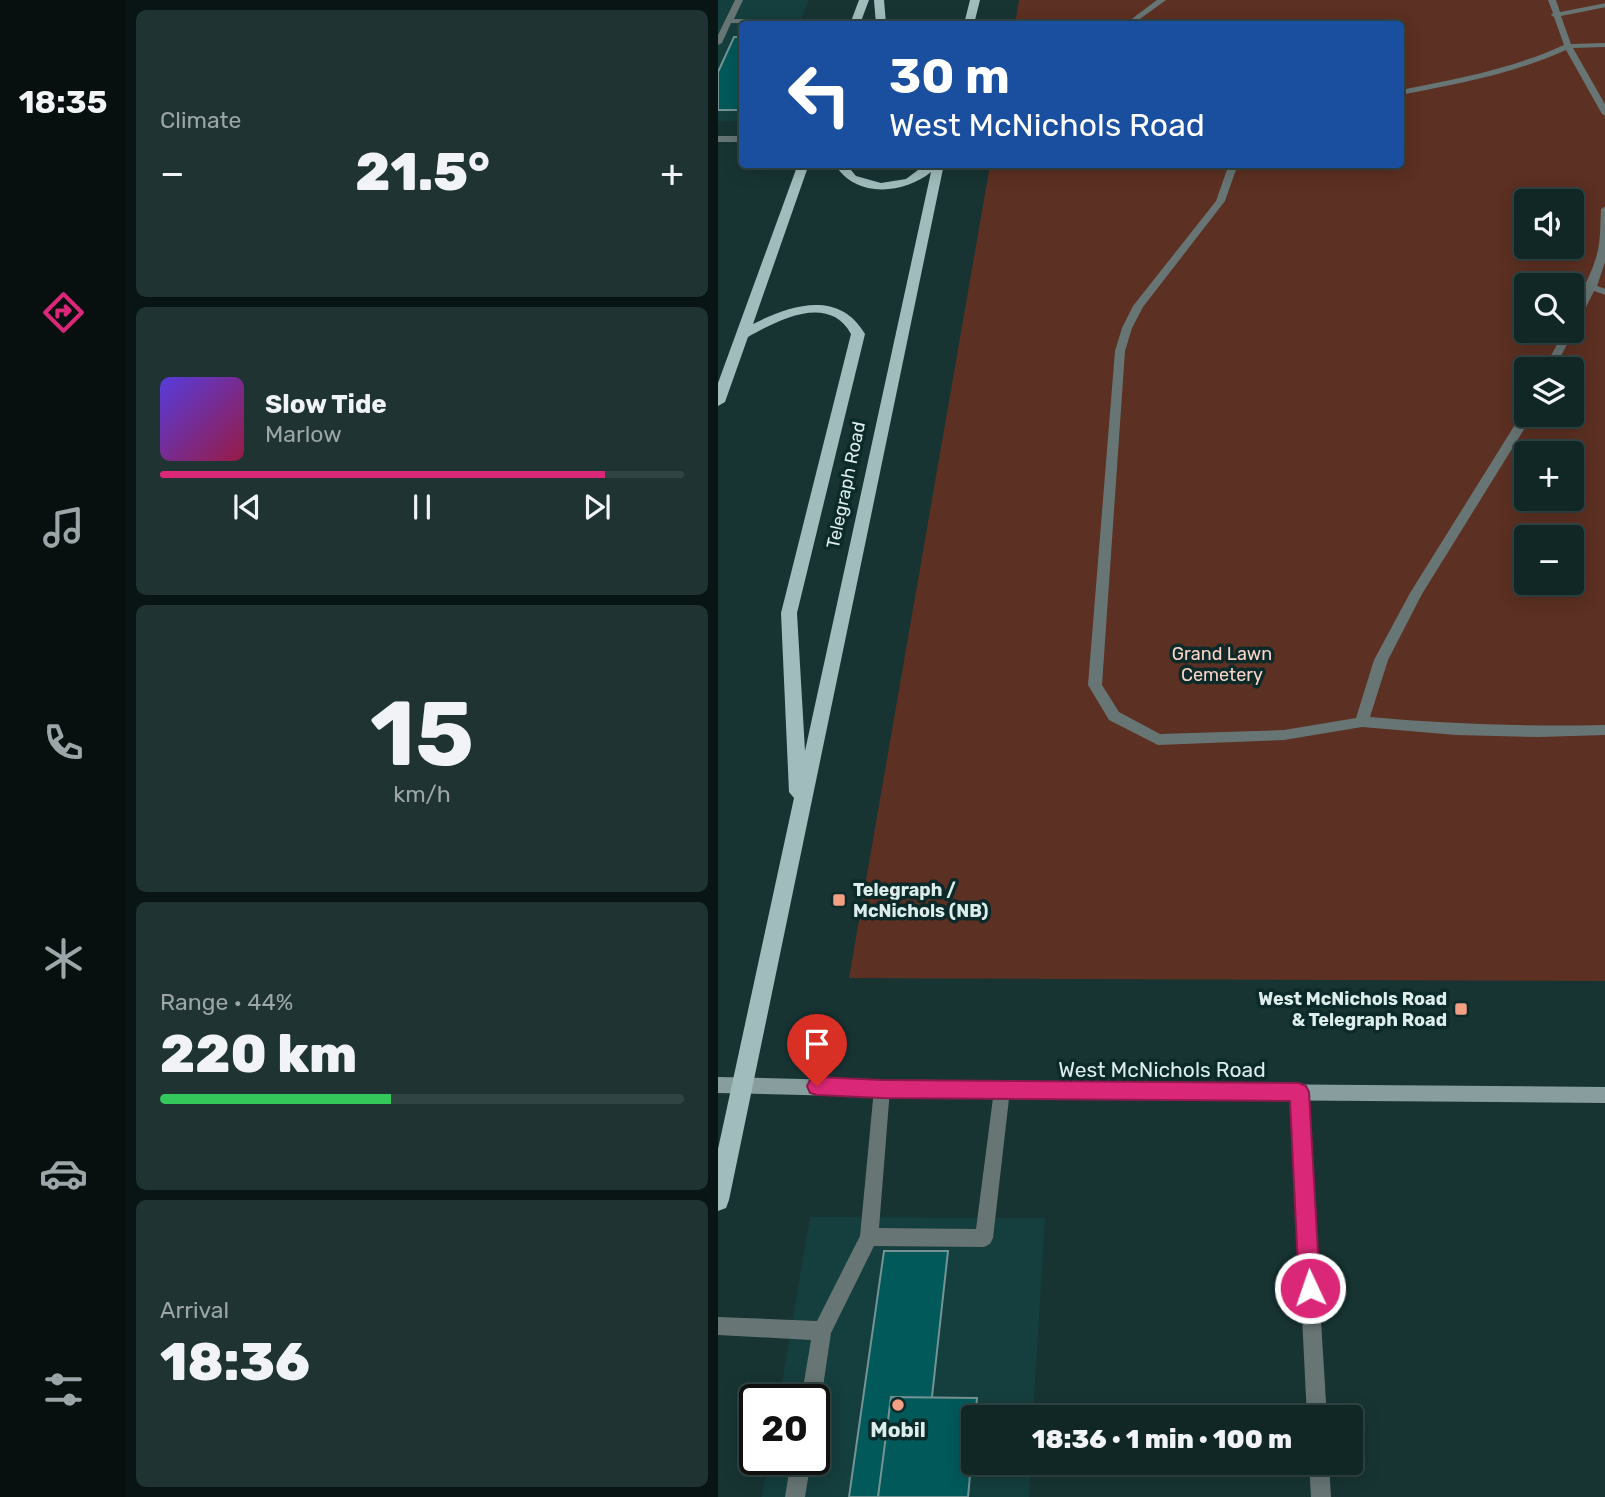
<!DOCTYPE html>
<meta charset="utf-8">
<style>
:root{--surface:#112726;--page:#1e3332;--text:#f1f3f6;--muted:#9ca5a7;--line:#304443;--accent:#db2777}
body{margin:0;font-family:Rubik,sans-serif;background:var(--page);color:var(--text);height:100vh;display:flex;flex-direction:column;font-size:26px;white-space:nowrap}
*{box-sizing:border-box;margin:0}
p{font-size:23px;color:var(--muted)}
.icon{flex:none;width:38px;height:38px;fill:none;stroke:currentColor;stroke-width:2;stroke-linecap:round;stroke-linejoin:round}
.map{position:relative;flex:1;overflow:hidden}
.sheet{display:flex;flex-direction:column;gap:10px;padding:10px;background:#091515;width:592px}
.sheet>*{flex:none}
.top-card{position:absolute;left:21px;top:21px;width:665px;height:147px;border-radius:7px;box-shadow:0 4px 18px #0003,0 0 0 2px var(--line);background:#1a4fa0;color:#fff;overflow:hidden}
.controls{position:absolute;left:796px;top:189px;display:grid;gap:14px}
.controls a{display:grid;place-items:center;width:70px;height:70px;border-radius:7px;background:var(--surface);box-shadow:0 4px 18px #0003,0 0 0 2px var(--line);font-size:35px}
.speed{position:absolute;left:21px;top:1384px;display:flex;gap:14px;font-size:35px;font-weight:700;text-align:center}
.speed>*{display:grid;place-content:center;width:91px;height:91px;border-radius:50%;background:var(--surface);box-shadow:0 4px 18px #0003,0 0 0 2px var(--line);line-height:1}
.speed .limit{border:4px solid #111;border-radius:10px;background:#fff;color:#111}
.pin{position:absolute;display:grid;place-items:center;width:60px;height:60px;color:#fff;margin:-72px -30px;border-radius:50% 50% 50% 0;rotate:-45deg;box-shadow:0 0 7px #0007}
.pin .icon{rotate:45deg}
.me{position:absolute;width:77px;margin:-38px;rotate:357deg;stroke-linejoin:round;filter:drop-shadow(0 0 5px #0008)}
.turn{display:flex;align-items:center;gap:24px;height:147px;padding:0 35px;font-size:32px}
.turn .icon{width:91px;height:91px;stroke-width:2.5}
.turn b{display:block;font-size:49px;line-height:60px}
.big{font-size:52px;font-weight:800;line-height:1.1}
.sheet .widget{flex:1;display:flex;flex-direction:column;justify-content:center;gap:10px;min-width:0;padding:0 24px;border-radius:10px;background:var(--page)}
.sheet .dial{align-items:center;gap:0}
.dial b{font-size:91px;line-height:1}
.song{display:flex;align-items:center;gap:21px}
.cover{width:84px;height:84px;border-radius:10px;background:linear-gradient(135deg,hsl(250 70% 55%),hsl(340 70% 35%))}
.played{height:7px;border-radius:4px;background:linear-gradient(90deg,var(--accent) 85%,var(--line) 85%)}
.keys{display:flex;justify-content:space-around;direction:ltr}
.heat{display:flex;justify-content:space-between;align-items:center;font-size:38px;direction:ltr}
.charge{height:10px;border-radius:5px;background:linear-gradient(90deg,#34c759 44%,var(--line) 0)}
.trip{position:absolute;left:243px;top:1405px;width:402px;height:70px;border-radius:7px;background:var(--surface);box-shadow:0 4px 18px #0003,0 0 0 2px var(--line);font-weight:800;line-height:70px;text-align:center}
main{display:flex;flex:1;min-height:0}
.tab-bar{display:flex;flex-direction:column;width:126px;justify-content:space-around;align-items:center;background:#07100f;color:var(--muted)}
.tab-bar .icon{width:49px;height:49px}
.tab-bar .current{color:var(--accent)}
.tab-bar b{font-size:32px;color:var(--text)}
.map>svg:first-child{display:block}
</style>
<main>
<nav class="tab-bar">
<b>18:35</b>
<svg class="icon current" aria-label="directions" viewBox="0 0 24 24"><path d="M12 3l9 9-9 9-9-9zM9 14v-3h6M13 9l2 2-2 2"/></svg>
<svg class="icon" aria-label="music" viewBox="0 0 24 24"><path d="M9 18V5l10-2v13"/><circle cx="6" cy="18" r="3"/><circle cx="16" cy="16" r="3"/></svg>
<svg class="icon" aria-label="phone" viewBox="0 0 24 24"><path d="M5 4h4l2 5-3 2q2 4 5 5l2-3 5 2v4C11 20 4 13 5 4z"/></svg>
<svg class="icon" aria-label="climate" viewBox="0 0 24 24"><path d="M12 3v18M4 7l16 10M4 17L20 7"/></svg>
<svg class="icon" aria-label="car" viewBox="0 0 24 24"><path d="M5 17H2v-5l4-1 3-4h7l3 4 3 1v5h-3M9 17h6M6 11h13"/><circle cx="7" cy="17" r="2"/><circle cx="17" cy="17" r="2"/></svg>
<svg class="icon" aria-label="filters" viewBox="0 0 24 24"><path d="M4 7h16M4 17h16"/><circle cx="9" cy="7" r="2"/><circle cx="15" cy="17" r="2"/></svg>
</nav>
<section class="sheet">
<div class="widget"><p>Climate</p>
<div class="heat"><a>−</a><b class="big">21.5°</b><a>+</a></div>
</div>
<div class="widget">
<div class="song"><i class="cover"></i><div><b>Slow Tide</b><p>Marlow</p></div></div>
<div class="played"></div>
<div class="keys"><svg class="icon" aria-label="previous" viewBox="0 0 24 24"><path d="M18 5L8 12l10 7zM5 5v14"/></svg><svg class="icon" aria-label="pause" viewBox="0 0 24 24"><path d="M8 5v14M16 5v14"/></svg><svg class="icon" aria-label="next" viewBox="0 0 24 24"><path d="M6 5l10 7-10 7zM19 5v14"/></svg></div>
</div>
<div class="widget dial"><b>15</b><p>km/h</p></div>
<div class="widget"><p>Range · 44%</p><b class="big">220 km</b><div class="charge"></div></div>
<div class="widget"><p>Arrival</p><b class="big">18:36</b></div>
</section>
<div class="map">
<svg width="888" height="1497" viewBox="0 0 888 1497">
<rect width="100%" height="100%" fill="#173433"/>
<g fill="#153e3e">
<polygon points="0,0 91,0 81,24 24,24 24,121 0,121"/>
<polygon points="92,1217 327,1218 315,1417 256,1418 256,1463 313,1463 311,1497 44,1497 50,1460 96,1460 96,1400 61,1400"/>
</g>
<path fill="#5c3022" fill-rule="evenodd" d="M301,0H887V981L131,978L272,165L682,164V24H297ZM808,201H854V247H808ZM808,285H854V331H808ZM808,369H854V415H808ZM808,453H854V499H808ZM808,537H854V583H808Z"/>
<g fill="#02595a" stroke="#749393" stroke-width="2">
<polygon points="16,37 24,37 24,110 0,110 0,72"/>
<polygon points="166,1251 230,1251 203,1497 131,1497"/>
<polygon points="173,1397 259,1398 250,1497 160,1497"/>
</g>
<g fill="none" stroke-linecap="round" stroke-linejoin="round">
<g fill="#687575" fill-rule="evenodd">
<polygon points="17,0 25,0 16,19 68,20 72,22 68,24 13,23 4,43 0,45 0,35"/>
<polygon points="439,0 448,0 415,24 407,24"/>
<path d="M830,0H838L842,12L888,3V7L843,16L853,44L888,43V47L855,48L888,106V116L884,114L848,50C795,74 739,84 682,95V90C739,79 793,69 846,45L836,17L833,15L835,13Z"/>
<path d="M511,164H520L507,201L425,307L414,328L407,351L384,685L401,712L442,734L566,730L638,718L656,660L692,593L803,415L808,412V415H815L704,594L670,660L652,717C731,724 808,727 888,725V735L821,737L738,735L644,727L566,740L440,745L391,720L370,685L397,351L404,328L415,306L498,201Z"/>
<path d="M888,206V259L879,286L888,289V295L876,291L859,325L854,328C854,303 873,279 879,254C883,240 882,224 883,209Z"/>
<polygon points="855,329 856,331 836,369 826,369 846,331 854,331"/>
<polygon points="164,1081 170,1083 172,1089 161,1228 258,1229 276,1090 278,1084 284,1082 290,1084 292,1090 275,1238 272,1244 266,1247 156,1246 113,1333 103,1400 100,1407 96,1408 96,1400 83,1400 93,1340 0,1335 0,1317 99,1321 142,1236 156,1089 158,1083"/>
<polygon points="581,1084 587,1086 589,1092 609,1418 589,1418 573,1092 575,1086"/>
<polygon points="73,1460 93,1460 87,1497 67,1497"/>
<polygon points="591,1463 611,1463 613,1497 593,1497"/>
</g>
<rect fill="#687575" fill-rule="evenodd" x="0" y="136" width="24" height="6"/>
<polygon fill="#889d9d" fill-rule="evenodd" points="0,1077 164,1081 888,1087 888,1103 164,1097 0,1093"/>
<g fill="#a1bcbc" fill-rule="evenodd">
<polygon points="141,0 151,0 142,24 132,24"/>
<polygon points="156,0 166,0 168,24 158,24"/>
<polygon points="252,0 262,0 256,24 246,24"/>
<path d="M80,164H91L35,324C72,305 121,289 147,334L79,613L87,751L213,172C185,195 136,198 117,164H128L138,176L163,183L188,179L208,164H226L11,1200L8,1208L0,1211V1149L76,798L71,792L63,613L133,334C111,293 60,320 30,337L7,402L0,406V383Z"/>
</g>
</g>
<polygon fill="#db2777" stroke="#8e194d" stroke-width="2" points="99,1077 164,1080 581,1083 588,1086 591,1092 602,1288 599,1296 592,1299 584,1296 581,1288 572,1101 164,1098 99,1095 92,1093 89,1086 92,1080"/>
<g fill="#f39f83" stroke="#0c2a29" stroke-width="2.5">
<rect x="114" y="893" width="14" height="14" rx="3.5"/>
<rect x="736" y="1002" width="14" height="14" rx="3.5"/>
<circle cx="180" cy="1405" r="7"/>
</g>
<g text-anchor="middle" dominant-baseline="central" stroke-width="7" stroke-linejoin="round" paint-order="stroke">
<g font-size="18" fill="#dcedec" stroke="#0c2a29">
<text transform="translate(128 485) rotate(-78)">Telegraph Road</text>
</g>
<g font-size="18" fill="#fbd4c7" stroke="#0c2a29">
<text x="504" y="654">Grand Lawn<tspan x="504" dy="21">Cemetery</tspan></text>
</g>
<g font-size="18" font-weight="bold" fill="#dcedec" stroke="#0c2a29" text-anchor="start">
<text x="135" y="890">Telegraph /<tspan x="135" dy="21">McNichols (NB)</tspan></text>
<text x="729" y="999" text-anchor="end">West McNichols Road<tspan x="729" dy="21">&amp; Telegraph Road</tspan></text>
</g>
<g font-size="21" fill="#dcedec" stroke="#0c2a29">
<text x="444" y="1069">West McNichols Road</text>
</g>
<g font-size="21" font-weight="bold" fill="#dcedec" stroke="#0c2a29">
<text x="180" y="1429">Mobil</text>
</g>
</g>
</svg>
<div class="controls">
<a><svg class="icon" aria-label="sound" viewBox="0 0 24 24"><path d="M4 9h4l5-4v14l-5-4H4zM17 9q2 3 0 6"/></svg></a>
<a><svg class="icon" aria-label="search" viewBox="0 0 24 24"><circle cx="10" cy="10" r="6"/><path d="M15 15l6 6"/></svg></a>
<a><svg class="icon" aria-label="layers" viewBox="0 0 24 24"><path d="M12 4l9 5-9 5-9-5zM3 14l9 5 9-5"/></svg></a>
<a>+</a>
<a>−</a>
</div>
<div class="speed"><div class="limit">20</div></div>
<div class="pin" style="left:99px;top:1086px;background:#d93025"><svg class="icon" aria-label="arrive" viewBox="0 0 24 24"><path d="M6 21V4h12l-3 4 3 4H6"/></svg></div>
<svg class="me" style="left:592px;top:1288px" viewBox="-20 -20 40 40"><circle r="17" fill="#db2777" stroke="#fff" stroke-width="3"/><path d="M0-11L8 9 0 5-8 9z" fill="#fff"/></svg>
<div class="trip">18:36 · 1 min · 100 m</div>
<div class="top-card">
<div class="turn"><svg class="icon" aria-label="left" viewBox="0 0 24 24"><path d="M17 20v-9H6M10 6l-5 5 5 5"/></svg><div><b>30 m</b>West McNichols Road</div></div>
</div>
</div>
</main>
